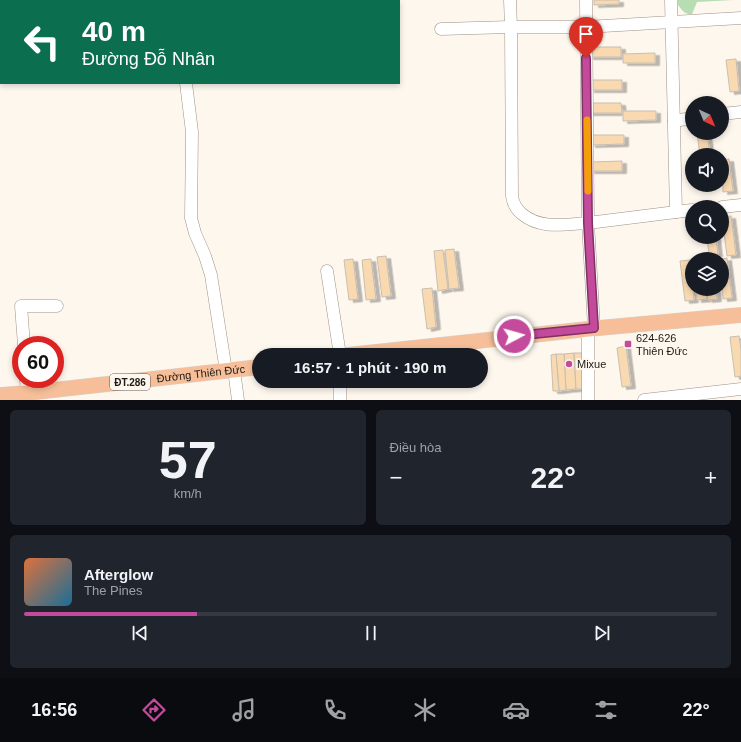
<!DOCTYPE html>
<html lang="vi">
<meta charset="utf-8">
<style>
:root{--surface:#171b24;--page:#20242c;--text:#f1f3f6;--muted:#9ea1a6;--line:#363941;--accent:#c44a9c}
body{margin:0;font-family:Arial,sans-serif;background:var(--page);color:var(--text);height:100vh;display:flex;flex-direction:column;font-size:15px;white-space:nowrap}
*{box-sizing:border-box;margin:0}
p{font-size:13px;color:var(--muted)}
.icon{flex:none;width:22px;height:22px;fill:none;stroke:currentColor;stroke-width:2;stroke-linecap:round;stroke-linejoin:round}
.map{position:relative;height:400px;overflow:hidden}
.sheet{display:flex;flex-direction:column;gap:10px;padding:10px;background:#0d0f14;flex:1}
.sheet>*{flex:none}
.guide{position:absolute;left:0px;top:0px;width:400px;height:84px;box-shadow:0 2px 6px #0003;background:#0b6e4f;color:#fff;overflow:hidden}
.needle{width:26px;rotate:136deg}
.buttons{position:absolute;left:685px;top:96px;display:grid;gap:8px}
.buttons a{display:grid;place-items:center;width:44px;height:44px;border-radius:50%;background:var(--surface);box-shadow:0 2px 6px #0003;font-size:20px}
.speed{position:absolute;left:12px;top:336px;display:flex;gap:8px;font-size:20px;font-weight:700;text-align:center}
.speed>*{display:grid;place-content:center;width:52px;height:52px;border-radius:50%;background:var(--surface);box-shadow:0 2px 6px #0003;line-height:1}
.speed .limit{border:6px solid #d22;background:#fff;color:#111}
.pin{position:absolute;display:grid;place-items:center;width:34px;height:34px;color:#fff;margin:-41px -17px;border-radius:50% 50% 50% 0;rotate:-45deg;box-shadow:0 0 4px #0007}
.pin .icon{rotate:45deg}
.me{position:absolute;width:44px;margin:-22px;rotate:84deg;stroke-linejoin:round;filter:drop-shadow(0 0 3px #0008)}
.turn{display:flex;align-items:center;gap:14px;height:84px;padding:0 16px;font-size:18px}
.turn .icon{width:52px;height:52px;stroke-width:2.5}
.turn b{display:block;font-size:28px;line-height:34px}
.big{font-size:30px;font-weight:600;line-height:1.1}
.sheet .widget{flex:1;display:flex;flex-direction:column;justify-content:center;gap:6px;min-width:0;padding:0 14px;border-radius:6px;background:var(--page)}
.sheet .dial{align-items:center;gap:0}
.dial b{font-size:52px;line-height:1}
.song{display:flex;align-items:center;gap:12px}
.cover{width:48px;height:48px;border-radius:6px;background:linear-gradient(135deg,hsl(20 70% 55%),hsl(200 70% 35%))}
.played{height:4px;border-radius:2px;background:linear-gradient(90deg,var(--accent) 25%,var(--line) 25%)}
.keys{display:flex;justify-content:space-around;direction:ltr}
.heat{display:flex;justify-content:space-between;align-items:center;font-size:22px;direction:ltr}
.sheet .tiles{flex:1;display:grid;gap:10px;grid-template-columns:1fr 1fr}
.widget:last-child{grid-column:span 2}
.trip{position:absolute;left:252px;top:348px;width:236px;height:40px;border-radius:20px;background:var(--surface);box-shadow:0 2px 6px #0003;font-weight:600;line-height:40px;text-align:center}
.menu{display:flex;height:64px;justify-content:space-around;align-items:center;background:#090b0e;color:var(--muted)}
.menu .icon{width:28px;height:28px}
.menu .on{color:var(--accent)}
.menu b{font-size:18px;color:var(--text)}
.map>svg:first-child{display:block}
</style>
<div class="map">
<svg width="741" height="400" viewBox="0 0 741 400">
<defs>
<filter id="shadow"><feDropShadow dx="4.5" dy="2.5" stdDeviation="0" flood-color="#0004"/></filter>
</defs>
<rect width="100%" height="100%" fill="#fef7ee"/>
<path fill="#b7ddb2" d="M678,0H733L697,2L692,14C685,15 682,10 678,5Z"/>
<g fill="#f9d9b0" stroke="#c9beb0" filter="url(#shadow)">
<polygon points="594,0 619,0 619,4 594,5"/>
<polygon points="588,47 621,47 621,57 589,57"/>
<polygon points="655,53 655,63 623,63 623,54"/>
<polygon points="736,59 739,91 730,92 726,60"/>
<rect x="590" y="80" width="32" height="10"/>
<polygon points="589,103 621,103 622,113 589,113"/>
<polygon points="623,111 656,111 656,120 623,121"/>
<polygon points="697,133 707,133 710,155 700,155"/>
<polygon points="591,135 624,135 624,144 591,145"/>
<polygon points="729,159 733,191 723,192 722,160"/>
<polygon points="622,161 622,171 590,171 590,162"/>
<polygon points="731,216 736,255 727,256 722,217"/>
<polygon points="707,237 716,237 718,254 709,255"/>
<polygon points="454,249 459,288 449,289 445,250"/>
<polygon points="443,250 448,289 438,291 434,251"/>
<polygon points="386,256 391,296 382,297 377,257"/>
<polygon points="727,258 732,298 723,299 722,289 722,259"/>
<polygon points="353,259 358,299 349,300 344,260"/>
<polygon points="371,259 376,299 366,300 362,260"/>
<polygon points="690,260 694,300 685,301 680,261"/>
<polygon points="432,288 436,327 427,329 422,289"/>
<polygon points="696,289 705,289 707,299 697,300"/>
<polygon points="706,289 716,289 717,299 708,300"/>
<polygon points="739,336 741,350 741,376 735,377 730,337"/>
<polygon points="626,346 631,386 622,387 617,348"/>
<polygon points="574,353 576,389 566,390 564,354"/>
<polygon points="574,353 584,353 586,389 576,389"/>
<polygon points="556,354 564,354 566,390 559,391"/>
<polygon points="556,354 559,391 553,391 551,355"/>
</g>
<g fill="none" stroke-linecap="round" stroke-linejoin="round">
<g stroke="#9d9285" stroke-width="13">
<g id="minor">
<polyline points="510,0 511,27 586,27 741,18"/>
<polyline points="671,0 676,212"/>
<polyline points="167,1 167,0"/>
<path d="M441,29L511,27L512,196C513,204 516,209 522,214C541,230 566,224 588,223L586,0"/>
<polyline points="186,83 192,132 191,218 195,233 205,256 211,275 226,371"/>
<polyline points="722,114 741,112"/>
<polyline points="674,121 692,118"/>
<polyline points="722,207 741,205"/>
<polyline points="327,271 340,355"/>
<polyline points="594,328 588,223 692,210"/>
<polyline points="588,329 588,400"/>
<polyline points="24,345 21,306 57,306"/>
<polyline points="234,370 238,400"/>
<polyline points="26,379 27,393"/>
<polyline points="340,400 340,381"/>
<polyline points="644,400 741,389"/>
</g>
</g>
<g stroke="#d6d6d5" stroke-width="16">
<g id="major">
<polyline points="348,355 588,329 741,315"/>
<path id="s1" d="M0,395L27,393L259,367"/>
</g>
</g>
<use href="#minor" stroke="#fff" stroke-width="12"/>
<use href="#major" stroke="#f6bf99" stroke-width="15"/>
</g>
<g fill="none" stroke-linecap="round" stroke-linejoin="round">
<g stroke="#7f3065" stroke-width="10">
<polyline id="route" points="514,336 594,328 588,223 586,58"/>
</g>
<use href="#route" stroke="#c44a9c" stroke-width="7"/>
<polyline stroke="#f59e0b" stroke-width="7" points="587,120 588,191"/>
</g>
<g fill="#c44a9c" stroke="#fef7ee" stroke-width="1.5">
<rect x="624" y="340" width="8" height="8" rx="2"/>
<circle cx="569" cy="364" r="4"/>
</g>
<g text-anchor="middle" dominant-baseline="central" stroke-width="4" stroke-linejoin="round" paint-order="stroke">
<rect fill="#fef7ee" stroke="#615c56" stroke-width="1" x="110" y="374" width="40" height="16" rx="3"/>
<g font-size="10" font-weight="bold" fill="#1e1a15">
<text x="130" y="382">ĐT.286</text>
</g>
<g font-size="11" fill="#1e1a15" stroke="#fef7ee" text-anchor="start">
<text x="636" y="338">624-626<tspan x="636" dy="13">Thiên Đức</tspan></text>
<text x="577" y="364">Mixue</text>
</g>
<g font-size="11" fill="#1e1a15" stroke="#fef7ee">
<text stroke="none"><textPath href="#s1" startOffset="202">Đường Thiên Đức</textPath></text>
</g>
</g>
</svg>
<div class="buttons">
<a><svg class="needle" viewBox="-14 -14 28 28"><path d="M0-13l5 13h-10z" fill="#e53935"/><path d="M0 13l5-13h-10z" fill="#9ea1a6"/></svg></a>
<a><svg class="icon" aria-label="sound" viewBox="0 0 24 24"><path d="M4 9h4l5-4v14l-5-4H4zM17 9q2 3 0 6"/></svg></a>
<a><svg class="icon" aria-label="search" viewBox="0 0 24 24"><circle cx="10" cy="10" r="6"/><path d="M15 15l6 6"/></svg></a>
<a><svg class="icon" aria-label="layers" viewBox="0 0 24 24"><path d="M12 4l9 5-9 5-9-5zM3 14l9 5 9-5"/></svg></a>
</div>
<div class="speed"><div class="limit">60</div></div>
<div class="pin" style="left:586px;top:58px;background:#d93025"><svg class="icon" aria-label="arrive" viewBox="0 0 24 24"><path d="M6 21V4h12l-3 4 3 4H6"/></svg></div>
<svg class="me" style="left:514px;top:336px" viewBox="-20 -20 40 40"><circle r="17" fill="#c44a9c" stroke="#fff" stroke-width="3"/><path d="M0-11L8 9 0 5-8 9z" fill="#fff"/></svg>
<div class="trip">16:57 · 1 phút · 190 m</div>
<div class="guide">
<div class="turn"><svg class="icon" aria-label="left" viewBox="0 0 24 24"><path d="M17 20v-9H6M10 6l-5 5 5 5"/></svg><div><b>40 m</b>Đường Đỗ Nhân</div></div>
</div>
</div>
<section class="sheet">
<div class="tiles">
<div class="widget dial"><b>57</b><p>km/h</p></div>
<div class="widget"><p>Điều hòa</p>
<div class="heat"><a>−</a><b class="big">22°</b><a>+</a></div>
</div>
<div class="widget">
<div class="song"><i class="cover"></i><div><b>Afterglow</b><p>The Pines</p></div></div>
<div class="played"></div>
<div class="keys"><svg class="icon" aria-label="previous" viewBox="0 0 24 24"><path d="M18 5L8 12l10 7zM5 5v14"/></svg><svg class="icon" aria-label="pause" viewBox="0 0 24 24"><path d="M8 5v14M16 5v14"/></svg><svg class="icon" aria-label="next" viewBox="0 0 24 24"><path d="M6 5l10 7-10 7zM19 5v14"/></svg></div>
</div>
</div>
</section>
<nav class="menu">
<b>16:56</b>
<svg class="icon on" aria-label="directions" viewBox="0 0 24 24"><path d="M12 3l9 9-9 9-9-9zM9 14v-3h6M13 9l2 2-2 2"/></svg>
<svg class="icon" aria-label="music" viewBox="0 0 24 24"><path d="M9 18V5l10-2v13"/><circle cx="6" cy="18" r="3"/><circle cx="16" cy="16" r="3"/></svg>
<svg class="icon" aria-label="phone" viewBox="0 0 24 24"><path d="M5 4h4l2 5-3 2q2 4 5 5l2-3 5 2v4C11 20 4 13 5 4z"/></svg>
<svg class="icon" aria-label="climate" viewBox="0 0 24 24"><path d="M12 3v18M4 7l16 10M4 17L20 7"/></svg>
<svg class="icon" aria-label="car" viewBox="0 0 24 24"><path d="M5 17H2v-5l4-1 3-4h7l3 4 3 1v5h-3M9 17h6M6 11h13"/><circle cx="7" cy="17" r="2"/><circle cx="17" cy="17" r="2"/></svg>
<svg class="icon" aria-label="filters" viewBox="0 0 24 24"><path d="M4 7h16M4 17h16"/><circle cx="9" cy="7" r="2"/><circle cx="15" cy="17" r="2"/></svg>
<b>22°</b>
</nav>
